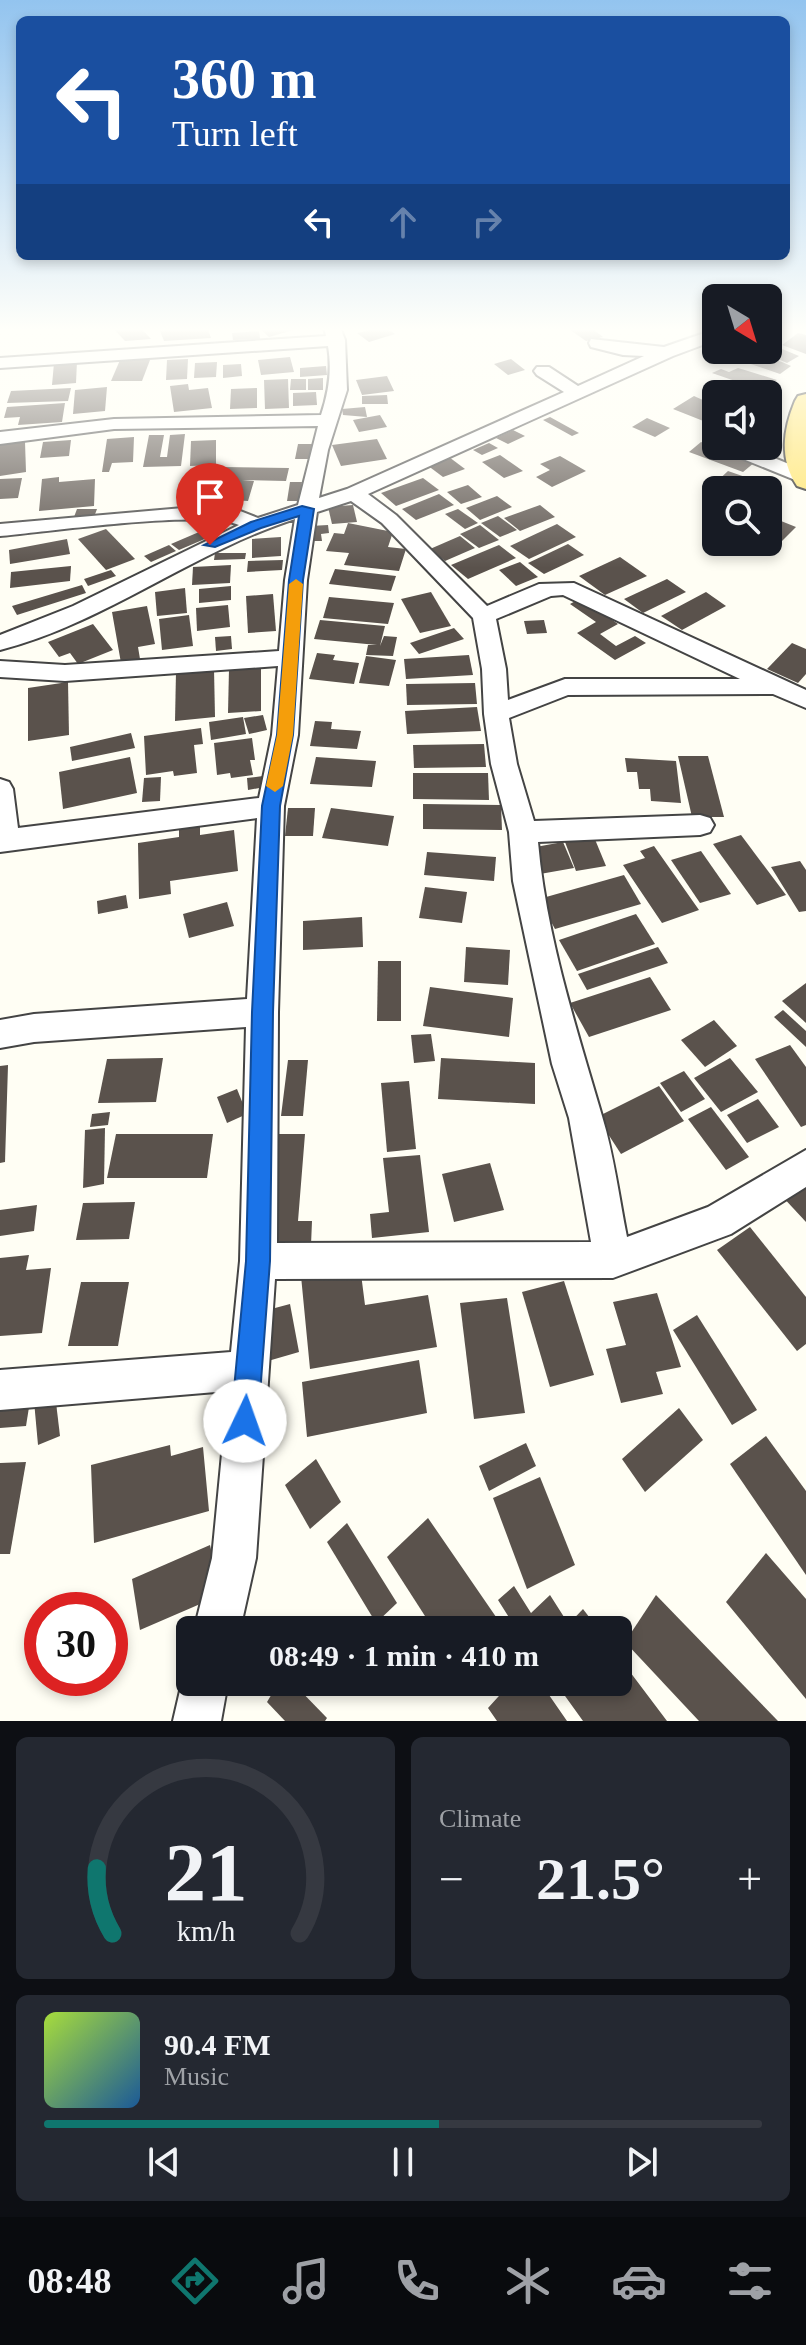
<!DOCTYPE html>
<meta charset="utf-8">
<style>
:root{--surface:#171b24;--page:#242831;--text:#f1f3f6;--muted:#9ea1a6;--line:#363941;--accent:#0f766e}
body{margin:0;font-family:Georgia,serif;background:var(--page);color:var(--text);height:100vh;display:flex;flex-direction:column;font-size:30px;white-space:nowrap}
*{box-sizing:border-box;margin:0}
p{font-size:26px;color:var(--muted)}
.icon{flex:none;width:44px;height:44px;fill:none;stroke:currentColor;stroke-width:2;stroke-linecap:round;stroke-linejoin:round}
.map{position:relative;height:1721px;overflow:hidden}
.sheet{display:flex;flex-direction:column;gap:16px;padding:16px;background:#0d0f14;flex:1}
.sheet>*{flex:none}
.banner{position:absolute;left:16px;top:16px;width:774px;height:244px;border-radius:12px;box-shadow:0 4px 12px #0003;background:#1a4fa0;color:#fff;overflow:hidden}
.needle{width:52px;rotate:142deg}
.fabs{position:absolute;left:702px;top:284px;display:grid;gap:16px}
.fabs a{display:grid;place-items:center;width:80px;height:80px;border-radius:12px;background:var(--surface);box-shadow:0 4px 12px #0003;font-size:40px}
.speed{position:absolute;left:24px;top:1592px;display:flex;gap:16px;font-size:40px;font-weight:700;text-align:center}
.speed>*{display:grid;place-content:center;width:104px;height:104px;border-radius:50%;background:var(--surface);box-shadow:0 4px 12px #0003;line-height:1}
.speed .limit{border:12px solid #d22;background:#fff;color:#111}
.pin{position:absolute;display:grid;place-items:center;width:68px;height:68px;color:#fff;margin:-82px -34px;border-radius:50% 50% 50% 0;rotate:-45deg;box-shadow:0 0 8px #0007}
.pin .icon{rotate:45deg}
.me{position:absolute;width:88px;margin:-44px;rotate:3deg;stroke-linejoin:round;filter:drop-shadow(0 0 6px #0008)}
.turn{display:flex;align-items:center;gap:28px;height:168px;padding:0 24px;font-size:36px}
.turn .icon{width:104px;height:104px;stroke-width:2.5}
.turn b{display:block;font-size:56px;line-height:68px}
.lanes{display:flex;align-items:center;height:76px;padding:0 24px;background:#0003;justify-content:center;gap:40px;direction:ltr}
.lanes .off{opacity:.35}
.big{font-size:60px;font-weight:800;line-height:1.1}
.sheet .widget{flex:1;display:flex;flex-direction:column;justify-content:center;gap:12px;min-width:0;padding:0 28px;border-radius:12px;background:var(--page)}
.sheet .dial{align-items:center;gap:0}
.dial svg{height:208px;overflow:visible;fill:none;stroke:var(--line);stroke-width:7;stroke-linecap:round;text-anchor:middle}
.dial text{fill:var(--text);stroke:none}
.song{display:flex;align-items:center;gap:24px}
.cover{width:96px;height:96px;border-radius:12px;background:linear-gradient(135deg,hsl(80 70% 55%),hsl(210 70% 35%))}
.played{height:8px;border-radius:4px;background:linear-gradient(90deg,var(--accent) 55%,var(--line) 55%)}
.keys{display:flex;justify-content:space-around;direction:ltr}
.heat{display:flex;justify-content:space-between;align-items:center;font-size:44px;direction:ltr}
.sheet .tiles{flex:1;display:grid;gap:16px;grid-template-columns:1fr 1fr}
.widget:last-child{grid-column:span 2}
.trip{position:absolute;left:176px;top:1616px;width:456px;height:80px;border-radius:12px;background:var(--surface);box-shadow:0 4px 12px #0003;font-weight:800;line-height:80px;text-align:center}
.menu{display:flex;height:128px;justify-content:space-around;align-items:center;background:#090b0e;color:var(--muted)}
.menu .icon{width:56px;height:56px}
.menu .selected{color:var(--accent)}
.menu b{font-size:36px;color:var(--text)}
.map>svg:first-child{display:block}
</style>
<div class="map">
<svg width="806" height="1721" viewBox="0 0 806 1721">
<rect width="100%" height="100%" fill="#fffef4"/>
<g fill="#5a524c">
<polygon points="112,327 140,327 151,339 125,341"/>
<polygon points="188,327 207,327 211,338 164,341 160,331"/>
<polygon points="258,327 294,327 297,329 269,337"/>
<polygon points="384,327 395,334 369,342 357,333"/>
<polygon points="566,327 590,327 603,337 586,341"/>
<polygon points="259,331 260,339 233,340 232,333"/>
<polygon points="798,333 806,335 806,354 782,345"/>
<polygon points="775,346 799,356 787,363 762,352"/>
<polygon points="750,352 782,362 791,366 780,374 739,360"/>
<polygon points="290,357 294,372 261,375 258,360"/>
<polygon points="188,359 187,379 166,380 167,360"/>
<polygon points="511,359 525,370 508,375 494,364"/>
<polygon points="120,360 150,360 142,381 111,381"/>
<polygon points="77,361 76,383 52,385 54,363"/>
<polygon points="217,362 216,377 194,378 195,363"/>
<polygon points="241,364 242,376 223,378 223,365"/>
<polygon points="326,366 327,375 300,377 300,368"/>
<polygon points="738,368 748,371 777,380 761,390 712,373 721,369 729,372"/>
<polygon points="387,376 394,391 362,395 356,380"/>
<polygon points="323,378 323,390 308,390 308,379"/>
<polygon points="288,379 289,408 265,409 264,380"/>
<polygon points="291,379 306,379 306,390 290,390"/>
<polygon points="188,384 189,390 208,388 212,408 174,412 170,386"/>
<polygon points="724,384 748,394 712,392"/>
<polygon points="107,387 105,411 73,414 75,390"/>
<polygon points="71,388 68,401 7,403 11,391"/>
<polygon points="257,388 257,408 230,409 231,389"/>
<polygon points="316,392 317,405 293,406 293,393"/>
<polygon points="387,395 388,404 362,404 362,396"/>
<polygon points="694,396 716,406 716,426 673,409"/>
<polygon points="65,403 62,422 18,425 20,417 4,418 7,407"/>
<polygon points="365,407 367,417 343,415 342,409"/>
<polygon points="380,415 387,427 359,432 353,420"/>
<polygon points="550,417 579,433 572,436 543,420"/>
<polygon points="647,418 670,428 655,437 632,427"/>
<polygon points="513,430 525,436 508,444 496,438"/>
<polygon points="185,434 181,466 143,467 149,435 164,435 160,457 167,457 170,435"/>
<polygon points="134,437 133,462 112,463 109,472 102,472 107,439"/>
<polygon points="377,439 387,459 341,466 332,445"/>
<polygon points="71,440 69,456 40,458 43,442"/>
<polygon points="216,440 216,465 190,466 191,441"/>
<polygon points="25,442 26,472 0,476 0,445"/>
<polygon points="701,442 755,462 743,472 689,452"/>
<polygon points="489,443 498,448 482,455 473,450"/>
<polygon points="298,444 313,444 310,459 295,459"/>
<polygon points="500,455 523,471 504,478 482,462"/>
<polygon points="560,456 586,471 552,487 536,477 550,470 540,464"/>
<polygon points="449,457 465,469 443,477 427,465"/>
<polygon points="223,467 289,468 286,481 242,480 254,481 248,501 215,499"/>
<polygon points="728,471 774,487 768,493 768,490 724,490 712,486"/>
<polygon points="188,472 215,472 210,504 182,504"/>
<polygon points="59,477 59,482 95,479 94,506 39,511 42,479"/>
<polygon points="22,478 18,498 0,499 0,479"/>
<polygon points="423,478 439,490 396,506 381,493"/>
<polygon points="290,482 302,482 299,501 287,501"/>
<polygon points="468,485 482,497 461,504 447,492"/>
<polygon points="439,494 454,505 416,520 402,509"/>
<polygon points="497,496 512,507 480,520 466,508"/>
<polygon points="353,505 357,522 332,524 328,507"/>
<polygon points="540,505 555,517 520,531 504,518"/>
<polygon points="77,509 97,509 94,517 74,517"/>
<polygon points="458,509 478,523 465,529 445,514"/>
<polygon points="498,516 517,530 500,537 481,523"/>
<polygon points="771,517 796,527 776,547 768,544"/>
<polygon points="348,523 393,532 388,547 406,549 399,571 344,565 349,553 326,551 334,533 344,534"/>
<polygon points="557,524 576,537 529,559 510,546"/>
<polygon points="328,525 329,533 321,534 322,541 312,541 310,526"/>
<polygon points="480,525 499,540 479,548 460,534"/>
<polygon points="213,526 221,532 179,550 171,544"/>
<polygon points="106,529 135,559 106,570 78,539"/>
<polygon points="460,536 475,548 445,561 430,549"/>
<polygon points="281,537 281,556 252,558 252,539"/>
<polygon points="67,539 70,554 10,564 9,550"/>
<polygon points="568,544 584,555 544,574 528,563"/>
<polygon points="169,545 176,551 151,562 144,556"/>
<polygon points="499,545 516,558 468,579 451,565"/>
<polygon points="215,553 246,553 245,559 214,560"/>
<polygon points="620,557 647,576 605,595 579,576"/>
<polygon points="283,560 282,570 247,572 248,561"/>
<polygon points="520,562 538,577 516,586 499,570"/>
<polygon points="231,565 230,583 192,585 193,567"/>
<polygon points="71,566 70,581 10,588 11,572"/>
<polygon points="335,569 396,576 391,591 329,584"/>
<polygon points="111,570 116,576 88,586 84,579"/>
<polygon points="667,579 686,592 643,613 624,599"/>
<polygon points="82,585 86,593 17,615 12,606"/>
<polygon points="231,586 231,600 199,603 199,589"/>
<polygon points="185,588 187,613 157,616 155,592"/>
<polygon points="431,592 451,626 420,633 401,599"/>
<polygon points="706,592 726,606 682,630 661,616"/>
<polygon points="273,594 276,631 248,633 246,596"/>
<polygon points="329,597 394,603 388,624 323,618"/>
<polygon points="581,598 618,624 600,634 616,646 635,636 646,643 615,660 577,633 596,622 570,604"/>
<polygon points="228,605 230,627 197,631 196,608"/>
<polygon points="147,606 155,644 138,647 140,659 121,663 112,612"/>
<polygon points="189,615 193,646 162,650 159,619"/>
<polygon points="320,620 385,626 380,646 384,636 397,637 393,656 366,655 368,645 377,645 314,639"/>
<polygon points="544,620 547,633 527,634 524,621"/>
<polygon points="93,624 113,650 78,664 70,653 59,657 48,642"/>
<polygon points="454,628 464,639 419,654 410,643"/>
<polygon points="231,636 232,649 216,651 215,637"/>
<polygon points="792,643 806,649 806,674 798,683 767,669"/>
<polygon points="317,653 335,655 333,660 359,663 354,684 309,679"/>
<polygon points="469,655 473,675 406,679 404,659"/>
<polygon points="366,656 396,660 389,686 359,683"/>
<polygon points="261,667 261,711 228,713 229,669"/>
<polygon points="214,669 215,717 175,721 176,672"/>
<polygon points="68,682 69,735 28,741 28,688"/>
<polygon points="475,683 477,704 407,705 406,684"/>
<polygon points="477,707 481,731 407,734 405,711"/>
<polygon points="263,715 267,730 249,734 244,718"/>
<polygon points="243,717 246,734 211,740 209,722"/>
<polygon points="315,721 332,722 331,729 361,731 357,749 310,746"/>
<polygon points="201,728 203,744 194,745 197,773 174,776 173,771 146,775 144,736"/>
<polygon points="131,733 135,748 72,761 70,747"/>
<polygon points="252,738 255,760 250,760 253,775 231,778 230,773 217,775 214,743"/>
<polygon points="484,744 486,767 414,768 413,745"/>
<polygon points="678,756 708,756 724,817 692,817"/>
<polygon points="130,757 137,793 63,809 59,772"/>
<polygon points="316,757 376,761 372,787 310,784"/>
<polygon points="625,758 676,761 681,803 651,801 650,789 639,789 637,772 627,772"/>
<polygon points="413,773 488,773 489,800 413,799"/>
<polygon points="263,776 265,787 248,790 247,778"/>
<polygon points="161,777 160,801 142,802 144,778"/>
<polygon points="423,804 501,805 502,830 423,829"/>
<polygon points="288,808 315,808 313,836 285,836"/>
<polygon points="331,808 394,816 388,846 322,838"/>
<polygon points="200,825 200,835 234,830 238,871 170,881 171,894 139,899 138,843 179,837 179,828"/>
<polygon points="741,835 786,895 757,905 713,844"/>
<polygon points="594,837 606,866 576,871 565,842"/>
<polygon points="563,842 574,868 540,874 530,848"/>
<polygon points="654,846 699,910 662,923 623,865 645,858 640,851"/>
<polygon points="701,851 731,894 700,903 671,860"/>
<polygon points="427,852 496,857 494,881 424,875"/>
<polygon points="800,861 806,870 806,911 799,912 771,867"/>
<polygon points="624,875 641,904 555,929 539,899"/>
<polygon points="425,887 467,892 462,923 419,918"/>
<polygon points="126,895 128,908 98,914 97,901"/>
<polygon points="227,902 234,926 189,938 183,914"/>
<polygon points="636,914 655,944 577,971 559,940"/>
<polygon points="362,917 363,947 303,950 303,921"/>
<polygon points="466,947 510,950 508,985 464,982"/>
<polygon points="658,947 668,963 587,990 578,974"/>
<polygon points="378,961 401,961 401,1021 377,1021"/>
<polygon points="650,977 671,1010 589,1037 570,1003"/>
<polygon points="806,983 806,1023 782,1001"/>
<polygon points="430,987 513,998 509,1037 423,1026"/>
<polygon points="783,1010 806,1031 806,1047 774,1017"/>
<polygon points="714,1020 737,1046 705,1067 681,1040"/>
<polygon points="431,1034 435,1061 414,1063 411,1035"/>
<polygon points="790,1045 806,1067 806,1125 801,1127 755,1059"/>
<polygon points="163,1058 156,1102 98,1103 107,1059"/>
<polygon points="441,1058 535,1063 535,1104 438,1099"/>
<polygon points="730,1058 758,1092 721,1112 694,1078"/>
<polygon points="288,1060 308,1060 303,1116 281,1116"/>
<polygon points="8,1065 5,1162 0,1163 0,1066"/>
<polygon points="684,1071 705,1099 681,1112 660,1083"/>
<polygon points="409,1081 416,1149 387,1152 381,1083"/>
<polygon points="659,1086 684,1121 621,1154 597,1117"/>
<polygon points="237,1089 247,1114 227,1123 217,1097"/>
<polygon points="758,1099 779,1127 747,1143 727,1115"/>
<polygon points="711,1107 749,1157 726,1170 688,1119"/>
<polygon points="110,1112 108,1125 90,1127 92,1114"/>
<polygon points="105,1128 104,1184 83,1188 85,1130"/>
<polygon points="116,1134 213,1134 207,1178 107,1178"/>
<polygon points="274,1134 305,1134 298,1221 312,1221 311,1245 262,1244"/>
<polygon points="420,1155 429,1232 372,1238 370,1214 389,1212 383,1158"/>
<polygon points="490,1163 504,1210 454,1222 442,1174"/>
<polygon points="806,1175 806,1222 780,1194"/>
<polygon points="135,1202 129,1239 76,1240 83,1203"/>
<polygon points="37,1205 34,1231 0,1236 0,1210"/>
<polygon points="750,1227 806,1297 806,1344 797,1351 717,1250"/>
<polygon points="29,1255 26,1270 51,1268 42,1333 0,1336 0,1258"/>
<polygon points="360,1266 365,1305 428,1295 437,1347 310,1369 301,1276"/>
<polygon points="564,1281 594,1375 550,1387 522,1292"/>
<polygon points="81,1282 129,1282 118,1346 68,1346"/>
<polygon points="657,1293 681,1367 656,1372 663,1394 621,1403 606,1349 626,1345 613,1302"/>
<polygon points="507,1298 525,1413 474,1419 460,1303"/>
<polygon points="290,1304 299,1352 268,1361 260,1312"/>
<polygon points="697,1315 757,1410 732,1425 673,1330"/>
<polygon points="419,1360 427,1413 307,1437 302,1382"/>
<polygon points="55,1394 60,1436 38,1445 34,1401"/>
<polygon points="30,1401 26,1426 0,1428 0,1402"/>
<polygon points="679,1408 703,1440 645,1492 622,1459"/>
<polygon points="766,1436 806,1491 806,1575 730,1464"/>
<polygon points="526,1443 536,1466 489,1491 479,1466"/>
<polygon points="170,1445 171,1456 203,1447 209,1511 94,1543 91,1465"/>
<polygon points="316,1459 341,1502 310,1529 285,1485"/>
<polygon points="26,1462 10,1554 0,1554 0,1463"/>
<polygon points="540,1477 575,1565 527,1589 493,1498"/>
<polygon points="428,1518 505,1630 434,1630 387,1557"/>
<polygon points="347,1523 397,1603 376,1623 327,1542"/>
<polygon points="210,1545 221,1595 140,1630 132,1579"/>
<polygon points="766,1553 806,1599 806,1699 726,1602"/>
<polygon points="514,1586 531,1613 550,1595 564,1617 550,1630 517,1630 498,1600"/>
<polygon points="656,1595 778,1721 699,1721 625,1642"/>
<polygon points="583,1609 599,1630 563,1630"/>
<polygon points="618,1656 667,1721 583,1721 555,1682 618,1682"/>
<polygon points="279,1682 292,1682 327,1718 325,1721 285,1721 267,1702"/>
<polygon points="505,1682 540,1682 567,1721 497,1721 488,1708 508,1686"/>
</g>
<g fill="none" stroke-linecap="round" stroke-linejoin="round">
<g stroke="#444" stroke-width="4">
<g id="minor">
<path d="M324,327H340L345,340L347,390L328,450L319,498L347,489L564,392L537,375L534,371L537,367H549L578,386L644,356L623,355L591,347L589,343L591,339L664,347L716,329V340L673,356L368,494L396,515L487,606L539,584L574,583L806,690V708L773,694L568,695L509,718L517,764L534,821L700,815L710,818L714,825L710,832L700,835L538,842C546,935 576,1027 602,1116C614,1155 619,1197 627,1237L708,1207L806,1150V1187L731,1234L613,1278L275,1279L256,1558L240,1630H194L212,1558L228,1391L0,1410V1370L231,1352L240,1261L246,1027L34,1042L0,1048V1020L34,1014L247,999L257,818L0,852V779L9,782L13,789L18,828L259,798L272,735L278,666L65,681L0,677V661L65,665L279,651L285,580L295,519C192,552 105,623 0,650V635L73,606L239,525C205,509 46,532 0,536V524L183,508L230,507L258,518L298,505L318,426L114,429L0,444V432L114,419L321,415C329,391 332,370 328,346L0,368V358L326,336ZM351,501L382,523L473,618L482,669L484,714L491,764L509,832L513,881L552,1064L569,1118L591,1242L277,1243L278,1012L284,806L298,735L307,580L317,512ZM563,595L740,679H565L508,700L506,669L496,619L551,596Z"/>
<polygon points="719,446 745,446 806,471 806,481 795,480 721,450"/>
<polygon points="190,1665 190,1682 228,1682 221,1721 173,1721 182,1682"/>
</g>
</g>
<g stroke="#222" stroke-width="4">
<path id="major" d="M806,394V489L797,486C779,459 783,430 795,401L798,396Z"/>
</g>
<use href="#minor" fill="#fff" fill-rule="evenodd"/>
<use href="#major" fill="#ffe364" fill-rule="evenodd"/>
</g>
<linearGradient id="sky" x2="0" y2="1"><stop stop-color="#93c4ef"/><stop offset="0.58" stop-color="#fffffa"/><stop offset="1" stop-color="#fffffa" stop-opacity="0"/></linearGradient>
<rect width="806" height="568" fill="url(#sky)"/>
<polygon fill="#1a73e8" stroke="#114b97" stroke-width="2" points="302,506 314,509 303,580 293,735 280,806 273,1012 270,1261 258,1421 254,1430 245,1434 235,1430 231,1421 246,1261 252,1012 262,806 277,735 289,580 299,516 261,528 215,547 204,545 251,522"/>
<polygon fill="#f59e0b" points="296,579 303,584 293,735 283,786 275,792 266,786 277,735 289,584"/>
</svg>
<div class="fabs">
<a><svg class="needle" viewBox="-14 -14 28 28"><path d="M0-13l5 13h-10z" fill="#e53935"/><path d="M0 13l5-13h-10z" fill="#9ea1a6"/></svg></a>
<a><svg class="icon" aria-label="sound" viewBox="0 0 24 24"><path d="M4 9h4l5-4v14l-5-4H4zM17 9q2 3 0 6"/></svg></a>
<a><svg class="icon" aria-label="search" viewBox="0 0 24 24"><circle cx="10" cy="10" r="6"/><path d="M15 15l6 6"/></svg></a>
</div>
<div class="speed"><div class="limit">30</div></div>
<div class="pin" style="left:210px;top:545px;background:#d93025"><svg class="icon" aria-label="arrive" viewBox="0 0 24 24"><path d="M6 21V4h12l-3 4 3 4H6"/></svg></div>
<svg class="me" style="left:245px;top:1421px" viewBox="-20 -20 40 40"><circle r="19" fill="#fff"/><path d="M0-13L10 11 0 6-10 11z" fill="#1a73e8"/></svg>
<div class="trip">08:49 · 1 min · 410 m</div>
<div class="banner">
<div class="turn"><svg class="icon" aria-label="left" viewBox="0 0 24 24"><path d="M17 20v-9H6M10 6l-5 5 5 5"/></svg><div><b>360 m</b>Turn left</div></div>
<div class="lanes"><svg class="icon" aria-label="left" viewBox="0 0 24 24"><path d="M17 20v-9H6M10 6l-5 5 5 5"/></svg><svg class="icon off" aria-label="ahead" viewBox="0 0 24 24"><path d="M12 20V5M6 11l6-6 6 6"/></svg><svg class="icon off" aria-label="right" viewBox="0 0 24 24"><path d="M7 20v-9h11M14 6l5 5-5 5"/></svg></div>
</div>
</div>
<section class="sheet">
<div class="tiles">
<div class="widget dial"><svg viewBox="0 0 100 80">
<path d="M14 69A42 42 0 1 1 86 69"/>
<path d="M14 69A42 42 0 0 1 8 44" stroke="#0f766e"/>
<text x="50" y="56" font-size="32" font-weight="700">21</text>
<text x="50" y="72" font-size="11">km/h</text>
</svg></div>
<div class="widget"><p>Climate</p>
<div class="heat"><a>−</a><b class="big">21.5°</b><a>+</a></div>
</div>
<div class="widget">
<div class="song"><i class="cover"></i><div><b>90.4 FM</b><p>Music</p></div></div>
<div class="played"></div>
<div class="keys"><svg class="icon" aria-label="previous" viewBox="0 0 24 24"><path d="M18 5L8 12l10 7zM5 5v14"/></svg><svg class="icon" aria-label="pause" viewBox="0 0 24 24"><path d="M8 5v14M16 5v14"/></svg><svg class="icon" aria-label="next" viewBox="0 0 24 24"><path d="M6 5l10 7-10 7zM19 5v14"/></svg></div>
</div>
</div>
</section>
<nav class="menu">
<b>08:48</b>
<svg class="icon selected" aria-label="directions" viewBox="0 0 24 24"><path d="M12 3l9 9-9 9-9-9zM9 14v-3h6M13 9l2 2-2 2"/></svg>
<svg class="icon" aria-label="music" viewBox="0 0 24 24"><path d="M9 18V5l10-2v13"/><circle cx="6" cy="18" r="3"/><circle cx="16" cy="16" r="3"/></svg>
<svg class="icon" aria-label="phone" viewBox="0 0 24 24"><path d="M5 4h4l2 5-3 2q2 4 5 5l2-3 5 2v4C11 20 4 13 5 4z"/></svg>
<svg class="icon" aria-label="climate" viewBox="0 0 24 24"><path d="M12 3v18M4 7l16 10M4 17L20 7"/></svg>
<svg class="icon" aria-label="car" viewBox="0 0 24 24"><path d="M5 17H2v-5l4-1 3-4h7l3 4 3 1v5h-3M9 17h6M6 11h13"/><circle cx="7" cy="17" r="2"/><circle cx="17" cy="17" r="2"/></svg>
<svg class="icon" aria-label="filters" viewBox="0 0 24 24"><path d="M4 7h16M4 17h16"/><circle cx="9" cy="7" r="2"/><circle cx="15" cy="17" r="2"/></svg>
</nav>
